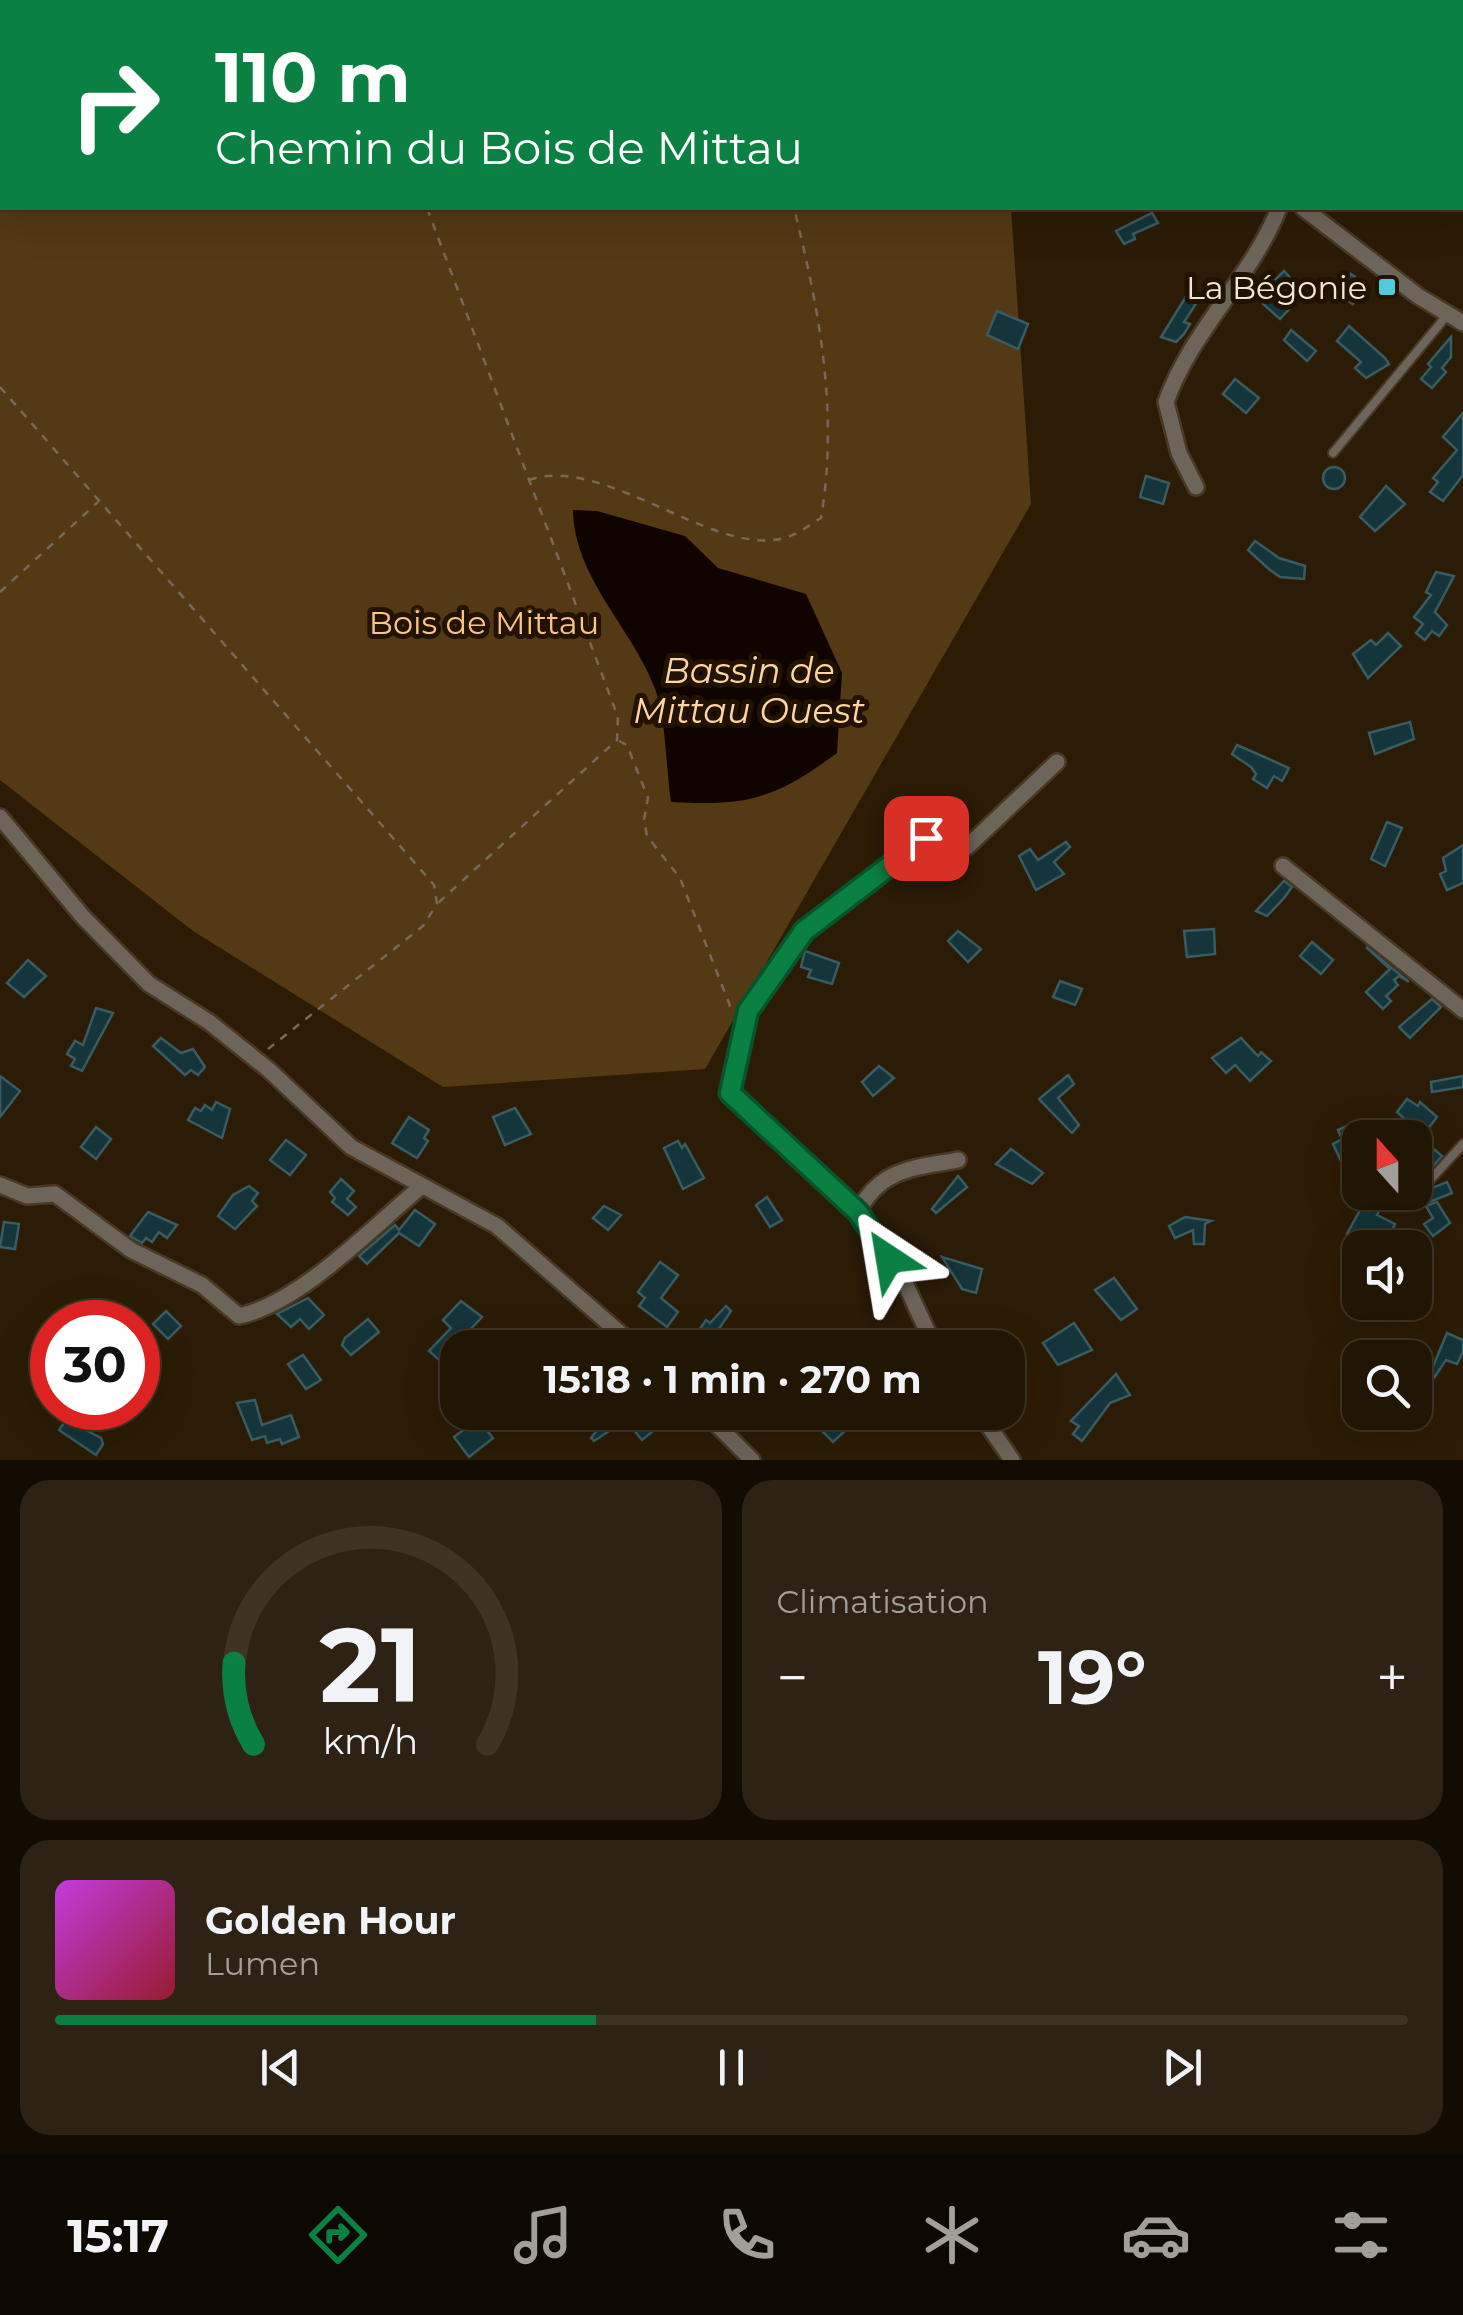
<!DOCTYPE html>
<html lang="fr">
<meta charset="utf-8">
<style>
:root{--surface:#211504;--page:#2d2213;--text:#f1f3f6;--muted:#a29f9a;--line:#3e3426;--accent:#0b8043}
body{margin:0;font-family:Montserrat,sans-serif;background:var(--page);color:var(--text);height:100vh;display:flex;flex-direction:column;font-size:38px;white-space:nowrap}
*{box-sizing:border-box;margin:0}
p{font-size:32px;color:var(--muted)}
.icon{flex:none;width:55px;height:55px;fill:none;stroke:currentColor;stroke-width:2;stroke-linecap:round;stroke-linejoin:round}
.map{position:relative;height:1460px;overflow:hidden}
.side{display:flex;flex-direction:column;gap:20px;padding:20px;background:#120c02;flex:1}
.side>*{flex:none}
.hud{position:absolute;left:0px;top:0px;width:1465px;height:210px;box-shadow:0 10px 40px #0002,0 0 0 2px var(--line);background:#0b8043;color:#fff;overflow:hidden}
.needle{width:65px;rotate:339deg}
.tools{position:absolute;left:1342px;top:1120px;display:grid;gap:20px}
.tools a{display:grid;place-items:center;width:90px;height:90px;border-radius:20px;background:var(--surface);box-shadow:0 10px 40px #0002,0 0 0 2px var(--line);font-size:50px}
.speed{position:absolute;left:30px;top:1300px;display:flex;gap:20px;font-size:50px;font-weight:700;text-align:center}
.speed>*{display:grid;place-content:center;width:130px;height:130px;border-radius:50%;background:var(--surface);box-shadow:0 10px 40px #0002,0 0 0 2px var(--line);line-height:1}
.speed .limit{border:15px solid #d22;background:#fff;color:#111}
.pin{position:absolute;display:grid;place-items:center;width:85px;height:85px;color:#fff;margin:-42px;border-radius:20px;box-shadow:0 5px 15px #0006}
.me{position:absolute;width:110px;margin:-55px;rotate:327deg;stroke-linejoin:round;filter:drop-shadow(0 0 8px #0008)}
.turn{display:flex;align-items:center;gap:35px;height:210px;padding:0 50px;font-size:45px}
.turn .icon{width:130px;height:130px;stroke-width:2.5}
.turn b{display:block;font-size:70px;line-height:85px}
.big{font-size:75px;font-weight:700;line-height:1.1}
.side .tile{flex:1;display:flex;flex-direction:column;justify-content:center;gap:15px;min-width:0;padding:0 35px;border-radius:30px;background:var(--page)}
.side .dial{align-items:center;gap:0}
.dial svg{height:260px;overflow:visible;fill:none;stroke:var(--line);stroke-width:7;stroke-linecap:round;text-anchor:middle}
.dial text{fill:var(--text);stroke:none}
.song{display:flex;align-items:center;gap:30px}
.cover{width:120px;height:120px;border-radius:15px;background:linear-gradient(135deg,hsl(290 70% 55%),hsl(350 70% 35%))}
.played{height:10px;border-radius:5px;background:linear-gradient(90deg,var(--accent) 40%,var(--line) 40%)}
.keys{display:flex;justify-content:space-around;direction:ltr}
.heat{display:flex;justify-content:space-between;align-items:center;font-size:55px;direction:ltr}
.side .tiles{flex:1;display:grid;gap:20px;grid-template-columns:1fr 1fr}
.tile:last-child{grid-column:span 2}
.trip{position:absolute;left:440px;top:1330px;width:585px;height:100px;border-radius:30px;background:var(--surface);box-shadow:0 10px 40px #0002,0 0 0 2px var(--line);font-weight:700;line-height:100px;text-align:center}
.menu{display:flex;height:160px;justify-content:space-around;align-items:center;background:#0d0802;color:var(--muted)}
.menu .icon{width:70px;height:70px}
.menu .selected{color:var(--accent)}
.menu b{font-size:45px;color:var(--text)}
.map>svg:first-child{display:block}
</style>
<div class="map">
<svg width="1463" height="1460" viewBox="0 0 1463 1460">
<rect width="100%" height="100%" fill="#2c1c06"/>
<polygon fill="#533914" points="0,0 996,0 2,2 2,208 1011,208 1031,504 705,1069 443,1087 193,931 0,780"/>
<path fill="#100400" d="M573,510L597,511L685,536L718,568L806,594L842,673L837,753C775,799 748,806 671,802C666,769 666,715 654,686C631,627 574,577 573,510Z"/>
<g fill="#13353b" stroke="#385c62" stroke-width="2.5">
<polygon points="1152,213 1158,223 1133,234 1135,239 1124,244 1116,231"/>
<polygon points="1284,271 1304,293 1280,319 1263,304 1274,292 1268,287"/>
<polygon points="1351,274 1367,286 1353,304 1338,294"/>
<polygon points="1190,290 1201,296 1184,322 1190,324 1184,334 1176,342 1161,337"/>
<polygon points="997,311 1028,324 1018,349 987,335"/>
<polygon points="1349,326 1385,358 1389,364 1366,378 1355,368 1361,362 1337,341"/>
<polygon points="1291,330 1316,351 1307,361 1284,340"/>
<polygon points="1451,337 1451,357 1442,368 1446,372 1432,388 1421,379 1431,367 1428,364"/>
<polygon points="1235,379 1259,398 1246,413 1223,394"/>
<polygon points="1463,413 1463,475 1443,501 1430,492 1438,482 1433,478 1457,450 1443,437"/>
<circle cx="1334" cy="478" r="11"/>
<polygon points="1146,476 1169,483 1163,504 1140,497"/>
<polygon points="1386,486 1405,504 1375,531 1360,517"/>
<polygon points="1255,541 1279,558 1305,566 1304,579 1280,577 1270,570 1248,550"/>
<polygon points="1436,572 1454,576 1435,612 1447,625 1439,636 1432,631 1425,640 1416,633 1423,624 1414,617 1431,595 1426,592"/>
<polygon points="1388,633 1401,646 1368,678 1353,654 1371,640 1376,645"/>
<polygon points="1410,722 1414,739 1375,754 1369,733"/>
<polygon points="1237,745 1289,768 1282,781 1274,776 1267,788 1253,779 1256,774 1251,767 1232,754"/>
<polygon points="1387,822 1402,828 1385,866 1371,859"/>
<polygon points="1066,842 1070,847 1054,862 1064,874 1036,890 1019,856 1030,849 1038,860"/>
<polygon points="1463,845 1463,883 1447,890 1440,874 1446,871 1443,858"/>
<polygon points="1284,881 1292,887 1284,898 1267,916 1256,911"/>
<polygon points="1214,929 1215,954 1187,957 1184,931"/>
<polygon points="958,931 981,949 968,962 948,941"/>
<polygon points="1312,942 1333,960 1321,974 1300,956"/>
<polygon points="1366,947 1409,982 1399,976 1394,980 1398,985 1386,996 1391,1001 1383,1009 1366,992 1390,969"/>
<polygon points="805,951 839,963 832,984 808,977 811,970 801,967"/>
<polygon points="28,960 46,976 24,997 7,983"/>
<polygon points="1060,981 1082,989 1075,1005 1053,997"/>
<polygon points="1432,999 1441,1007 1410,1038 1399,1027"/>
<polygon points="96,1008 113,1013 82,1071 71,1066 75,1059 67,1054 75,1041 83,1045"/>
<polygon points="161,1038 181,1053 193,1049 205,1067 198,1075 191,1070 185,1075 153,1046"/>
<polygon points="1241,1038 1258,1056 1261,1052 1271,1061 1250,1081 1235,1065 1226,1073 1212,1058"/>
<polygon points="879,1066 894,1078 873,1096 862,1082"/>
<polygon points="1068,1075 1074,1084 1058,1098 1079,1125 1072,1133 1039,1099"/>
<polygon points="0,1076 20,1091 0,1117"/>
<polygon points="1463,1076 1463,1087 1432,1092 1431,1082"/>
<polygon points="1407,1099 1418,1106 1420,1102 1437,1117 1421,1138 1442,1156 1433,1166 1415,1149 1415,1138 1392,1138 1408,1122 1397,1112"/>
<polygon points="216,1102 230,1109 222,1138 188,1120 195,1108 201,1111 205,1105 212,1110"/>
<polygon points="515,1108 531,1134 505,1145 493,1117"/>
<polygon points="409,1117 429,1130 424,1138 428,1141 417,1158 392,1143"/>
<polygon points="1359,1121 1364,1133 1360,1148 1341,1161 1333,1144 1342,1139 1338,1130"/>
<polygon points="96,1127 111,1139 96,1159 81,1147"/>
<polygon points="286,1140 306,1155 290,1175 270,1160"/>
<polygon points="678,1141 682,1148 685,1144 704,1178 683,1189 664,1148"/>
<polygon points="1011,1149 1043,1173 1032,1184 996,1164"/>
<polygon points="958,1176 967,1187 936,1213 932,1209"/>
<polygon points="341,1179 354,1191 347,1199 356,1207 348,1215 332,1202 335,1198 330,1192"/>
<polygon points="1447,1182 1452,1193 1427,1203 1422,1192"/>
<polygon points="249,1186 258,1193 252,1201 257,1206 235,1229 218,1216 233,1195"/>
<polygon points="1370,1192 1385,1199 1377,1215 1395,1224 1387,1241 1369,1233 1364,1242 1347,1234"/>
<polygon points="767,1197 782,1220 770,1227 756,1205"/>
<polygon points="1437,1202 1450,1223 1433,1236 1424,1224 1433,1218 1426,1206"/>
<polygon points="604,1206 621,1215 608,1230 593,1218"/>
<polygon points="415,1210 435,1224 419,1246 399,1233 367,1264 359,1256 395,1225 399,1230"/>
<polygon points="148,1212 177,1225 167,1238 159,1232 152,1242 146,1238 142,1243 130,1236"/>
<polygon points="1185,1217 1211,1221 1205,1224 1204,1244 1194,1244 1193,1230 1175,1238 1169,1226"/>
<polygon points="4,1222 19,1224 15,1249 0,1247"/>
<polygon points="942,1257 982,1269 976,1293 962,1289"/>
<polygon points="660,1262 678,1275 661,1298 678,1312 667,1327 639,1306 645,1298 638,1292"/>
<polygon points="1114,1278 1137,1309 1121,1320 1095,1290"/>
<polygon points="308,1298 324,1315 309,1329 300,1319 291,1327 277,1314"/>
<polygon points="461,1301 482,1317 450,1351 456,1357 448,1368 429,1351 451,1328 443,1320"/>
<polygon points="726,1306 731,1311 706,1348 687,1348 706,1320 710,1323"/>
<polygon points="166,1311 181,1326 168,1339 153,1324"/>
<polygon points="368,1319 379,1332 351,1355 342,1345 345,1338"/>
<polygon points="1074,1323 1092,1350 1058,1365 1043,1343"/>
<polygon points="1447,1333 1463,1340 1463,1352 1457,1364 1446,1360 1434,1378 1429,1376"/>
<polygon points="303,1355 321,1380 306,1389 288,1364"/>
<polygon points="1116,1374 1130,1395 1110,1403 1082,1441 1073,1434 1079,1426 1071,1421"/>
<polygon points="255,1400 262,1425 291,1415 299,1437 282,1444 280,1439 267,1443 265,1436 252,1440 237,1403"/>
<polygon points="612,1412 664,1412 668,1419 642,1440 626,1420 594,1441 591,1438"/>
<polygon points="833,1416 846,1430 833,1442 820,1429"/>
<polygon points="478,1419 493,1438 469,1457 454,1437"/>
<polygon points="66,1420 101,1438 103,1444 96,1455 59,1430"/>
</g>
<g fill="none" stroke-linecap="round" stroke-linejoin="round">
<g stroke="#483824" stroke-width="12">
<g id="lane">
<polyline points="1333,453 1448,314"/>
<polyline points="1415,1186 1431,1179 1463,1144"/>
</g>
</g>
<g stroke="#483824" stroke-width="20">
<g id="street">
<polyline points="1170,0 1171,2"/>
<polyline points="1303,208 1418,296 1463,323"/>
<path d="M1196,487L1179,453L1166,402C1191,331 1252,277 1279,208"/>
<polyline points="0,817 83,917 149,984 209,1022 269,1070 351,1147 497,1226 637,1348"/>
<polyline points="1283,866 1463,1010"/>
<path d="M0,1185L27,1196L55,1194L131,1250L202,1285L239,1316C301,1303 372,1227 422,1186"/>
<path d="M858,1212C880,1168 915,1168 958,1160"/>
<polyline points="935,1348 905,1283 858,1212 729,1093 748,1011 803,931 926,838 967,847 1057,762"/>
<polyline points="704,1412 752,1460"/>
<polyline points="979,1412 1012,1460"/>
</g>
</g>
<g stroke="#776957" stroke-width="2.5" stroke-dasharray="8 8" stroke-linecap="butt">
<polyline points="349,0 350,2"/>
<polyline points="745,0 746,2"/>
<polyline points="102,2 105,0"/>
<polyline points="0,88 2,86"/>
<polyline points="427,208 618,717 617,740 438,903"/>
<polyline points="0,387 434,885 437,904 423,926 268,1049"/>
<path d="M529,480C602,454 710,554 780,539C796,536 808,526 821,518C839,412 819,309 794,208"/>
<polyline points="0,592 98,502"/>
<polyline points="619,741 627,745 648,798 644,820 647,836 680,878 732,1011"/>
</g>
<use href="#lane" stroke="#6d655a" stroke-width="8"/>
<use href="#street" stroke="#6d655a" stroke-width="15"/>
</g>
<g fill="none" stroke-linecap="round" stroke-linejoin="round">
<g stroke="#07532c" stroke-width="25">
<polyline id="route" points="889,1259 858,1212 730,1093 748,1011 804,931 926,838"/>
</g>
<use href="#route" stroke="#0b8043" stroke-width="18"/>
</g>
<rect fill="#53cadc" stroke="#221200" stroke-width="4" x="1377" y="277" width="20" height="20" rx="5"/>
<g text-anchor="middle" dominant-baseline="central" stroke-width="10" stroke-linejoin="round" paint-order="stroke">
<g font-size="32" fill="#f1e6d9" stroke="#221200" text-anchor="end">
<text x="1367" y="287">La Bégonie</text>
</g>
<g font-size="32" fill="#fac582" stroke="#221200">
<text x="484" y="622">Bois de Mittau</text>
</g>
<g font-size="35" font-style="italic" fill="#fdd5a3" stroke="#221200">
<text x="749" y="670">Bassin de<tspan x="749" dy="40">Mittau Ouest</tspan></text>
</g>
</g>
</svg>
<div class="tools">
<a><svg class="needle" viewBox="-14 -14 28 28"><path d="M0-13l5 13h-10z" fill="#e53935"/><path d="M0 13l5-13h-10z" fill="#a29f9a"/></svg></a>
<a><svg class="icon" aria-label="sound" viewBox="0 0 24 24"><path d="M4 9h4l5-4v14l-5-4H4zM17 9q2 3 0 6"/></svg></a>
<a><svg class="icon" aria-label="search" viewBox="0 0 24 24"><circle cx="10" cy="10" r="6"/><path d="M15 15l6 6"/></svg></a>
</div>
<div class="speed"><div class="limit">30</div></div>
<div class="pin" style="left:926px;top:838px;background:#d93025"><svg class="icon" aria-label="arrive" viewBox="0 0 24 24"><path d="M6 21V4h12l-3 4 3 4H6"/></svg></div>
<svg class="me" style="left:889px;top:1259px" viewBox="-20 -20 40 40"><path d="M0-17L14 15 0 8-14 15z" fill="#0b8043" stroke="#fff" stroke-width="4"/></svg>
<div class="trip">15:18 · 1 min · 270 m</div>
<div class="hud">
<div class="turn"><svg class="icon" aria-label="right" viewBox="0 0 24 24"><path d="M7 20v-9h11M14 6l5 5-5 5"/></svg><div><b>110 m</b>Chemin du Bois de Mittau</div></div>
</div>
</div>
<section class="side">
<div class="tiles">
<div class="tile dial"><svg viewBox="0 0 100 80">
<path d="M14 69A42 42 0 1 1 86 69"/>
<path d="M14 69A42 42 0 0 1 8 44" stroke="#0b8043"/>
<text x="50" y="56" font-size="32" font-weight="700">21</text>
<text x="50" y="72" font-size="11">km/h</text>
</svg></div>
<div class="tile"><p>Climatisation</p>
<div class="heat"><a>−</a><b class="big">19°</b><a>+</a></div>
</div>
<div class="tile">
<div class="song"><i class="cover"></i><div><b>Golden Hour</b><p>Lumen</p></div></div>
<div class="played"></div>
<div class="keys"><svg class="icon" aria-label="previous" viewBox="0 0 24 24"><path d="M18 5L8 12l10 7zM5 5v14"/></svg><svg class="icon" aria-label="pause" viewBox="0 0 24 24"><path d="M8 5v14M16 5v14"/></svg><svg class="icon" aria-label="next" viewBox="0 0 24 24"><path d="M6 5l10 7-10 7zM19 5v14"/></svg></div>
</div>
</div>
</section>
<nav class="menu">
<b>15:17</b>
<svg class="icon selected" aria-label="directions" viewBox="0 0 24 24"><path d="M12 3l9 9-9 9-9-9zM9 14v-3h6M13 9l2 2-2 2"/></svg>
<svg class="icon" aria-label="music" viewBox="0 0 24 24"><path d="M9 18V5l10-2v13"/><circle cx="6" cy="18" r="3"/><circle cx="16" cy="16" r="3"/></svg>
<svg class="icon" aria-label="phone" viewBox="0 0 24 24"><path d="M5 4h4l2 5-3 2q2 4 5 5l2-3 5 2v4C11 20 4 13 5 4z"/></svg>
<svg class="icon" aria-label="climate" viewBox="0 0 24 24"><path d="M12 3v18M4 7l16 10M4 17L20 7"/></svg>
<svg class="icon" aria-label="car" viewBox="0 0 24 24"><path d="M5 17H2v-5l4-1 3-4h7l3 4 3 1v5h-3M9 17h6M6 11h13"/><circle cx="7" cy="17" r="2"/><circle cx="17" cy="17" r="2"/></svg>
<svg class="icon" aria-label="filters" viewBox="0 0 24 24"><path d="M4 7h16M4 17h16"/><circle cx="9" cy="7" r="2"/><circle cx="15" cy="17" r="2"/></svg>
</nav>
